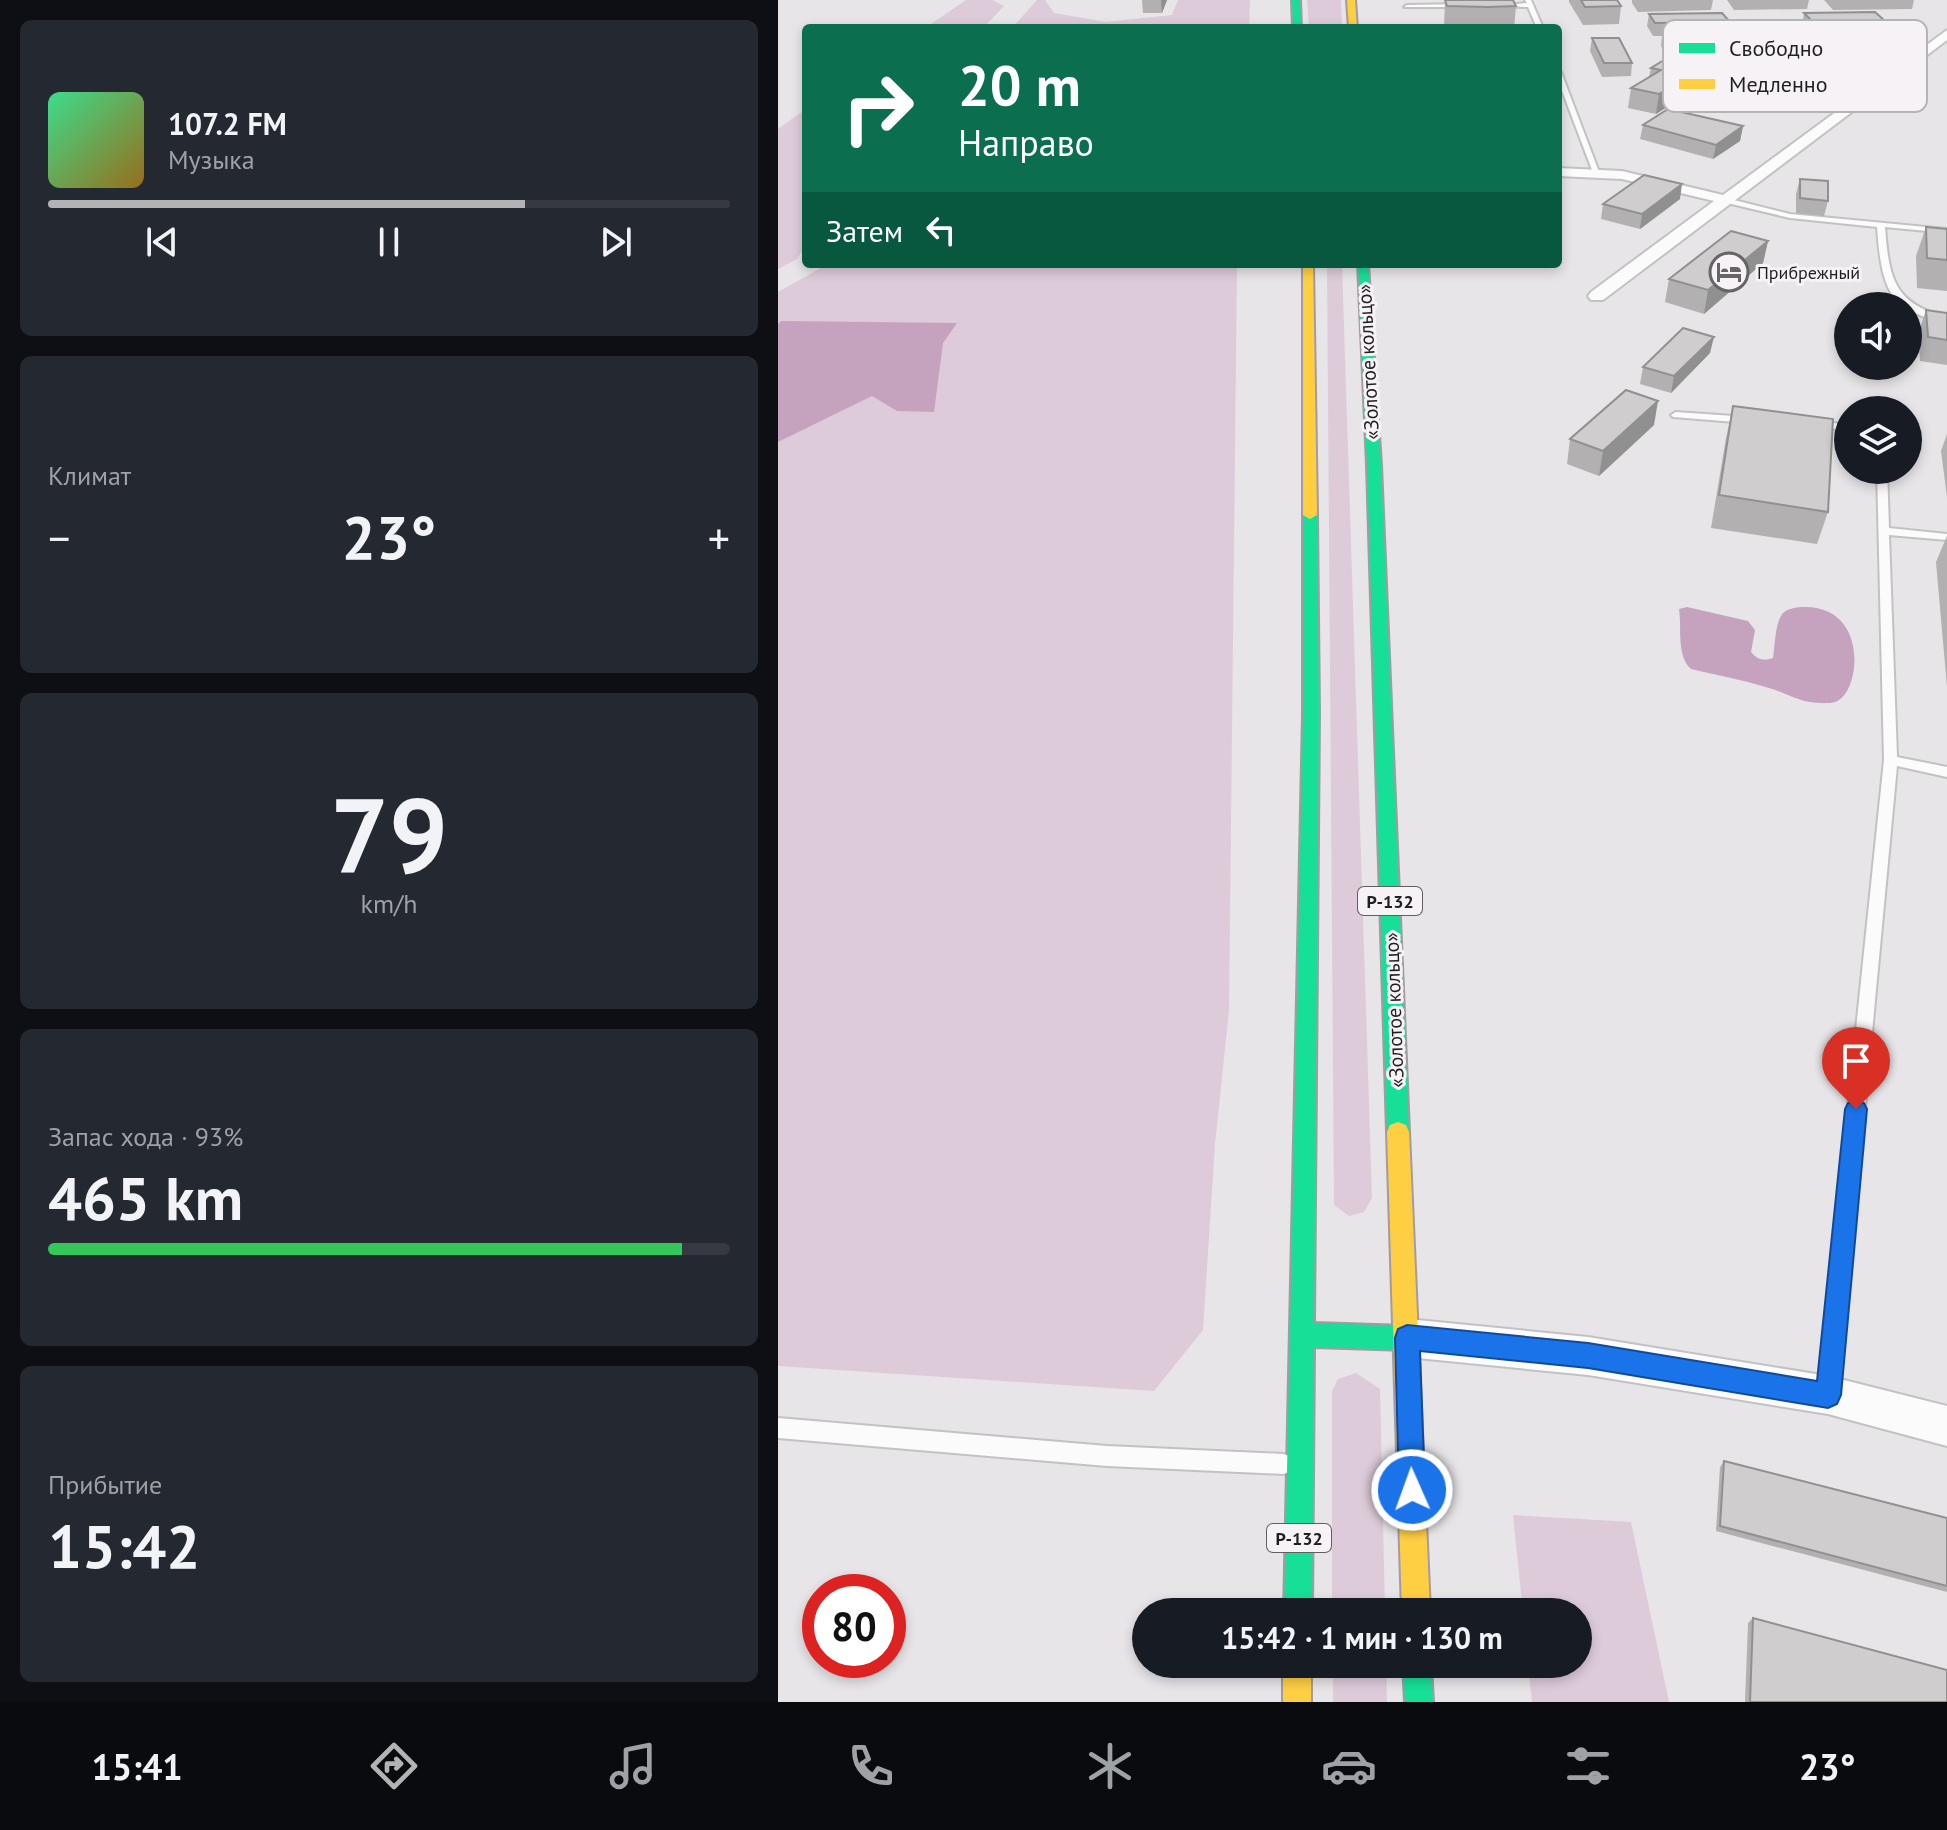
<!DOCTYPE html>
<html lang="ru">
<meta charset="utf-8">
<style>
:root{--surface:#171b24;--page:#242831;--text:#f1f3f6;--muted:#9ea1a6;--line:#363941;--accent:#b2b3b5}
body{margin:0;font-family:"PT Sans",sans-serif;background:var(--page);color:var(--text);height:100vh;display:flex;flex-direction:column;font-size:30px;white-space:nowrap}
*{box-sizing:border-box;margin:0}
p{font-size:26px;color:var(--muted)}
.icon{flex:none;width:44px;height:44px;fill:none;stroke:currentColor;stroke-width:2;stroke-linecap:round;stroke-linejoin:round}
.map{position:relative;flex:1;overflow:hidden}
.sheet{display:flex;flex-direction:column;gap:20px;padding:20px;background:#0d0f14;width:778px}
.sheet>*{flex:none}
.top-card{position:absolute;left:24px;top:24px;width:760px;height:244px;border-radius:8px;box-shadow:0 4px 12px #0003;background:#0b6e4f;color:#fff;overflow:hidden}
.fabs{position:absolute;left:1056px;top:292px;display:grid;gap:16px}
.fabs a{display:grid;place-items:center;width:88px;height:88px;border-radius:50%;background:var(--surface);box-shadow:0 4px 12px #0003;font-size:40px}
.speed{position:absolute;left:24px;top:1574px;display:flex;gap:16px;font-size:40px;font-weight:700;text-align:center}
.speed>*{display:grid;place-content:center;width:104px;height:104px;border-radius:50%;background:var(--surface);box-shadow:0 4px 12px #0003;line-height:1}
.speed .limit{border:12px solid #d22;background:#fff;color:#111}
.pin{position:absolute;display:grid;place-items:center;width:68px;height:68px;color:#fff;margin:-82px -34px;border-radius:50% 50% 50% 0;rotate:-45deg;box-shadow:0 0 8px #0007}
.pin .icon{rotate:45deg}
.me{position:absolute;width:88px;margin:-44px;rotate:358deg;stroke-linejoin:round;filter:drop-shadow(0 0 6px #0008)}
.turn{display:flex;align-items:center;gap:28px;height:168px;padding:0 24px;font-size:36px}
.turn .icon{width:104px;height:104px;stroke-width:2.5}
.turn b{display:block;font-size:56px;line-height:68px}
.then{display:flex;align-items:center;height:76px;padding:0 24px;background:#0003;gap:16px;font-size:30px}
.big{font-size:60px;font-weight:700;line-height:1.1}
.sheet .card{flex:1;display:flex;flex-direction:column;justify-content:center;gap:12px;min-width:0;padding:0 28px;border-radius:12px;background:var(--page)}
.sheet .dial{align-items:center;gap:0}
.dial b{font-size:104px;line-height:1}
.song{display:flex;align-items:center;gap:24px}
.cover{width:96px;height:96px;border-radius:12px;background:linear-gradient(135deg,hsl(150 70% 55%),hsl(40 70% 35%))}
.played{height:8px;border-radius:4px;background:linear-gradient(90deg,var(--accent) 70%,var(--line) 70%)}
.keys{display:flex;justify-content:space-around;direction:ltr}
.heat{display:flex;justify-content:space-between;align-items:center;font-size:44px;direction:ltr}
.charge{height:12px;border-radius:6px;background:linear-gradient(90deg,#34c759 93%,var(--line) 0)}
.trip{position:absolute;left:354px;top:1598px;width:460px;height:80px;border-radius:40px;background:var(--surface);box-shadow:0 4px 12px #0003;font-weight:700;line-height:80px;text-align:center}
.tabs{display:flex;height:128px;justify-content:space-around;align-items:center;background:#090b0e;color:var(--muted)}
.tabs .icon{width:56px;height:56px}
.tabs .current{color:var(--accent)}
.tabs b{font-size:36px;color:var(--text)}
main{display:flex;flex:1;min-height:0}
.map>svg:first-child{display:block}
</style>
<main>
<section class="sheet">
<div class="card">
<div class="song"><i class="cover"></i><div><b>107.2 FM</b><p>Музыка</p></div></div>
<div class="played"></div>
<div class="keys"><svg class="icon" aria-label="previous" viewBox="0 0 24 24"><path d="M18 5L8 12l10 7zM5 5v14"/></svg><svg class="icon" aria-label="pause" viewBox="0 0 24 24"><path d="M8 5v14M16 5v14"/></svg><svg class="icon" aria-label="next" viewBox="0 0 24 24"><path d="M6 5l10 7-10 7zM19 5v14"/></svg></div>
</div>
<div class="card"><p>Климат</p>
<div class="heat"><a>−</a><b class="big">23°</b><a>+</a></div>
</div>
<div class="card dial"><b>79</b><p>km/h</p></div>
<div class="card"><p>Запас хода · 93%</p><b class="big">465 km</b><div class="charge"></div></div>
<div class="card"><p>Прибытие</p><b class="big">15:42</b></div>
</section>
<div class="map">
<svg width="1169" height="1702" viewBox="0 0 1169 1702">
<rect width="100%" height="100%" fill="#e7e5e7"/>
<g fill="#ddcbd9">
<polygon points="188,0 214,0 226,6 205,28 147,28"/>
<polygon points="259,0 267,0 276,13 328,22 394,15 400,0 472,0 471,28 234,28"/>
<polygon points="529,0 563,0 564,28 531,28"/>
<polygon points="28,109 28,245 19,259 0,269 0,129"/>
<polygon points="50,264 459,264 451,1010 437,1144 425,1330 376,1391 0,1366 0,292"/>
<polygon points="549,264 564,264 594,1198 586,1212 571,1216 556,1205"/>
<polygon points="578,1373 602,1389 607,1612 554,1612 554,1391 560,1379"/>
<polygon points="735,1515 853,1522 891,1702 754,1702 750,1664 800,1664 800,1612 745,1612"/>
<polygon points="555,1664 608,1664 609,1702 555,1702"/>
</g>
<g fill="#c5a3bf">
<polygon points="3,321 179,323 165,343 156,412 119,411 94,396 0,442 0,324"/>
<path d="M909,607L970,621L977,630L973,652C980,660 985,661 995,658C997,646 997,626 1003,616C1006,609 1018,607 1025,607C1092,605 1083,694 1057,702C1050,704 1039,703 1032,702C1018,700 1005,692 991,688C965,680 939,675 913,669C898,655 904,628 901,609Z"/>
</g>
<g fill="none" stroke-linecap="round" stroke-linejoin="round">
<g stroke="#c3c2c3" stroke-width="4">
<g id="lane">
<polygon points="747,0 753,0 765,28 759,28 750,7 718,6 749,3"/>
<polygon points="684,4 686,7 626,7 629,5"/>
<polygon points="780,70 783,72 821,172 814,170 780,80"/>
<path d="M948,198L1012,214L1169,229V233L1107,227C1111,277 1115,304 1169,317V323L1146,317L1130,310V306C1103,300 1101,250 1099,227L1012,218L945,202V198Z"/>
<polygon points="898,412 970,417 975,420 970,423 895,417 893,415"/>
<polygon points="1038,422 1070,424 1070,430 1035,427 1033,425"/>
<polygon points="1099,470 1109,470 1111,528 1169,534 1169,540 1111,535 1119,757 1169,767 1169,777 1119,766 1060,1395 1057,1402 1050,1405 1043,1402 1040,1395 1106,760"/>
<polygon points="0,1418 329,1446 506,1454 513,1457 516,1464 513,1471 506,1474 329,1466 0,1438"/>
</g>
</g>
<g stroke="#c3c2c3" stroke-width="4">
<g id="street">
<polygon points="1169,30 1169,40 825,300 813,300 810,296 813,292 936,201 844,179 780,176 780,168 844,171 945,195"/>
<polygon points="629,1319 810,1337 1050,1376 1169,1406 1169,1446 1050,1414 810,1375 629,1357 616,1351 610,1338 616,1325"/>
</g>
</g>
<g stroke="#a59aa3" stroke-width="4">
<g id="fast">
<polygon points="514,0 522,0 523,28 515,28"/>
<polygon points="580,264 590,264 603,465 631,1132 628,1139 620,1142 612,1139 609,1132 589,465"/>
<polygon points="532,511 539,515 541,714 536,1323 629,1326 638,1329 641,1338 638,1347 629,1350 536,1347 534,1612 506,1612 525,714 525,515"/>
<polygon points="625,1664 653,1664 655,1702 627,1702"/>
</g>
</g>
<g stroke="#a59aa3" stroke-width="4">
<g id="slow">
<polygon points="569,0 577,0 579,28 571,28"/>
<polygon points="525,264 535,264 539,515 532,519 525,515"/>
<polygon points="620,1122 628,1125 631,1132 652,1612 624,1612 609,1132 612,1125"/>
<rect x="505" y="1664" width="28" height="38"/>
</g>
</g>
<use href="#lane" fill="#fbfbfb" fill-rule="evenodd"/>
<use href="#street" fill="#fbfbfb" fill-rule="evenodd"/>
<use href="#fast" fill="#16e098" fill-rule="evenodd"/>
<use href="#slow" fill="#ffcf43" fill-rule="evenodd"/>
</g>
<g fill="#b2b0b1">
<polygon points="364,0 389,0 384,13 365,13"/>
<polygon points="662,0 735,0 738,6 736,28 666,28 667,0"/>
<polygon points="791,0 839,0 843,6 841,24 805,25 791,2"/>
<polygon points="854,0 935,0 933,10 860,12 854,3"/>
<polygon points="949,0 1031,0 1029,9 956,10"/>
<polygon points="1046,0 1136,0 1134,9 1055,10"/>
<polygon points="1026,13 1107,21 1104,34 1032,35 1024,25"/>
<polygon points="871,14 952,22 951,26 977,48 973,67 921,68 934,70 930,90 918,98 908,95 878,114 850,108 853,88 871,77 873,68 892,61 883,46 884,36 875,36 869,26"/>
<polygon points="814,38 854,63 853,76 824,77 812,51"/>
<polygon points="1092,47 1089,60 1074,72 1028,63 1031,50"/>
<polygon points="865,125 965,126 962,141 935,159 862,139"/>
<polygon points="1022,179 1050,201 1046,216 1018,213 1018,194"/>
<polygon points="902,199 862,229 823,219 825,204"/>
<polygon points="1148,227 1169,229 1169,291 1139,288 1138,256"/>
<polygon points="990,241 985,263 926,314 887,302 891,279"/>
<polygon points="1148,310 1169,313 1169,365 1142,361 1140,334"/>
<polygon points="932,353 893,393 862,384 865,367"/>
<polygon points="955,406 1050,512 1039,544 933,528 948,438"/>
<polygon points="876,425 821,476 789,464 792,439"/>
<polygon points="1169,434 1169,497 1163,451"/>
<polygon points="1169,536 1169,687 1158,562"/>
<polygon points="946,1461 1169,1518 1169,1592 938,1531 942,1467"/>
<polygon points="975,1618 1169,1702 967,1702 970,1623"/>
</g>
<g fill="#919090">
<polygon points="383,0 389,0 384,13"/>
<polygon points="1092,47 1089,60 1074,72 1077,59"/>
<polygon points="934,70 930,90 918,98 921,78"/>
<polygon points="911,76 908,95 878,114 881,94"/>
<polygon points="965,126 962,141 935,159 938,145"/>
<polygon points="904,184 902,199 862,229 864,214"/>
<polygon points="990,241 985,263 926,314 930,290"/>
<polygon points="936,337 932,353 893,393 896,376"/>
<polygon points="880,401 876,425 821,476 825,451"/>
</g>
<g fill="#cfcdce" stroke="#919090" stroke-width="2">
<polygon points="667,0 735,0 738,6 710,7 669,6"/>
<polygon points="803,0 839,0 843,6 807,7"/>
<polygon points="1097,12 1107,21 1035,22 1026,13"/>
<polygon points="944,13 952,22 877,23 871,14"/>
<polygon points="814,38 841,38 854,63 826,63"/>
<polygon points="886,60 934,70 921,78 911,76 881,94 853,88 883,70 873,68"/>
<polygon points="890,109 965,126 938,145 865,125"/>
<polygon points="866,175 904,184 864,214 825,204"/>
<polygon points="1022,179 1050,181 1050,201 1022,198"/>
<polygon points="1148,227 1169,229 1169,260 1149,258"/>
<polygon points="953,231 990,241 930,290 891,279"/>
<polygon points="1148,310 1169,313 1169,340 1150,337"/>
<polygon points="905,328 936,337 896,376 865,367"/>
<polygon points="848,390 880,401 825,451 792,439"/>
<polygon points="955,406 1055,419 1050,512 941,495"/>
<polygon points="946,1461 1169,1518 1169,1586 942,1526"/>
<polygon points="975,1618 1169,1670 1169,1702 972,1702"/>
</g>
<polygon fill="#1a73e8" stroke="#114b97" stroke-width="2" points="1078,1100 1086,1103 1089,1109 1063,1395 1059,1404 1050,1408 810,1368 642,1351 647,1490 643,1499 634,1503 624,1499 621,1490 617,1338 620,1329 629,1325 810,1343 1039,1381 1067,1109 1070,1103"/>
<defs>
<g id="hotel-ring" transform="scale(2)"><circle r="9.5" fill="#f6f2f5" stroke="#666466" stroke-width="1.5"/><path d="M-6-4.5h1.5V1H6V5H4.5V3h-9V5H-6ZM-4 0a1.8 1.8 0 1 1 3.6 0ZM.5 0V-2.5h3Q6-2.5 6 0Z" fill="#666466"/></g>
</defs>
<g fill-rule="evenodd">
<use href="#hotel-ring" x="951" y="272"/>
</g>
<g text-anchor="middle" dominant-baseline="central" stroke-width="6" stroke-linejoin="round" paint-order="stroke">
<g font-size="18" fill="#201f20" stroke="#f6f2f5" text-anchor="start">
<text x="979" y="272">Прибрежный</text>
</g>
<g fill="#f6f2f5" stroke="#605e60" stroke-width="2">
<rect x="580" y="887" width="64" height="28" rx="6"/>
<rect x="489" y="1524" width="64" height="28" rx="6"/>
</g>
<g font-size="18" font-weight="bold" fill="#201f20">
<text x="612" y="901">Р-132</text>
<text x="521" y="1538">Р-132</text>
</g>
<g font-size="20" fill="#201f20" stroke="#f6f2f5">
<text transform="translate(590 362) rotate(-93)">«Золотое кольцо»</text>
<text transform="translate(616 1010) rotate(-92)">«Золотое кольцо»</text>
</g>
</g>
<rect x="885" y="20" width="264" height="92" rx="12" fill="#f6f2f5" stroke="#b6b3b5" stroke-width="2"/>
<rect x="901" y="43" width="36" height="10" fill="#16e098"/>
<rect x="901" y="79" width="36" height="10" fill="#ffcf43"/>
<g font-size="22" fill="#201f20">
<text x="951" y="56">Свободно</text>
<text x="951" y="92">Медленно</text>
</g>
</svg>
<div class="fabs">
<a><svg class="icon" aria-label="sound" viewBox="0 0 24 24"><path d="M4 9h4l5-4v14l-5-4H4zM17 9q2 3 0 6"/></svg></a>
<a><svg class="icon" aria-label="layers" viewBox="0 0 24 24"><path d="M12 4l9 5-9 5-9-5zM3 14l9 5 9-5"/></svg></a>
</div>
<div class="speed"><div class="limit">80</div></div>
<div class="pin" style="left:1078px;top:1109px;background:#d93025"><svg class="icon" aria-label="arrive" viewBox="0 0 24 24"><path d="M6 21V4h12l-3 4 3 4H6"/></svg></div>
<svg class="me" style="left:634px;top:1490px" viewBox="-20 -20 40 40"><circle r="17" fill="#1a73e8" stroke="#fff" stroke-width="3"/><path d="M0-11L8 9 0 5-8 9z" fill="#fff"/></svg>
<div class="trip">15:42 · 1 мин · 130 m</div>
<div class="top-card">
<div class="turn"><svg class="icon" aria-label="right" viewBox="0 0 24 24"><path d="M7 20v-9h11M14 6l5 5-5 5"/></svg><div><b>20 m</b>Направо</div></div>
<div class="then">Затем<svg class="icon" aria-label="left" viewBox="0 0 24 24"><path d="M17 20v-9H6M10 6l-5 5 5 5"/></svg></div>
</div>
</div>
</main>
<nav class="tabs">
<b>15:41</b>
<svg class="icon current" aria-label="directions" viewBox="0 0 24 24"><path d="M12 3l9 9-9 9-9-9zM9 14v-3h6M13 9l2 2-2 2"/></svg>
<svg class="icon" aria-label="music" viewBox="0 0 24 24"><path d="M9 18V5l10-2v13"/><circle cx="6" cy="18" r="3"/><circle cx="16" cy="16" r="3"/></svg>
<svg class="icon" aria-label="phone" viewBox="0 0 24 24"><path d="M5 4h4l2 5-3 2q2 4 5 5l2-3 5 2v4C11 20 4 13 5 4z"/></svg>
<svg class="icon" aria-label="climate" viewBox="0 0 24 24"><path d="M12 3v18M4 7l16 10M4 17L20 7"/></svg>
<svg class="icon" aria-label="car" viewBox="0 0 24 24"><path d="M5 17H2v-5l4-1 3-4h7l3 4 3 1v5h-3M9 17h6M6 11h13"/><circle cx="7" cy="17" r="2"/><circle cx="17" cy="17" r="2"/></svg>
<svg class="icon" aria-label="filters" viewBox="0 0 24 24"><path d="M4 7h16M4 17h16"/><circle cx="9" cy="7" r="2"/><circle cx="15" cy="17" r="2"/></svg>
<b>23°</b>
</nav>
